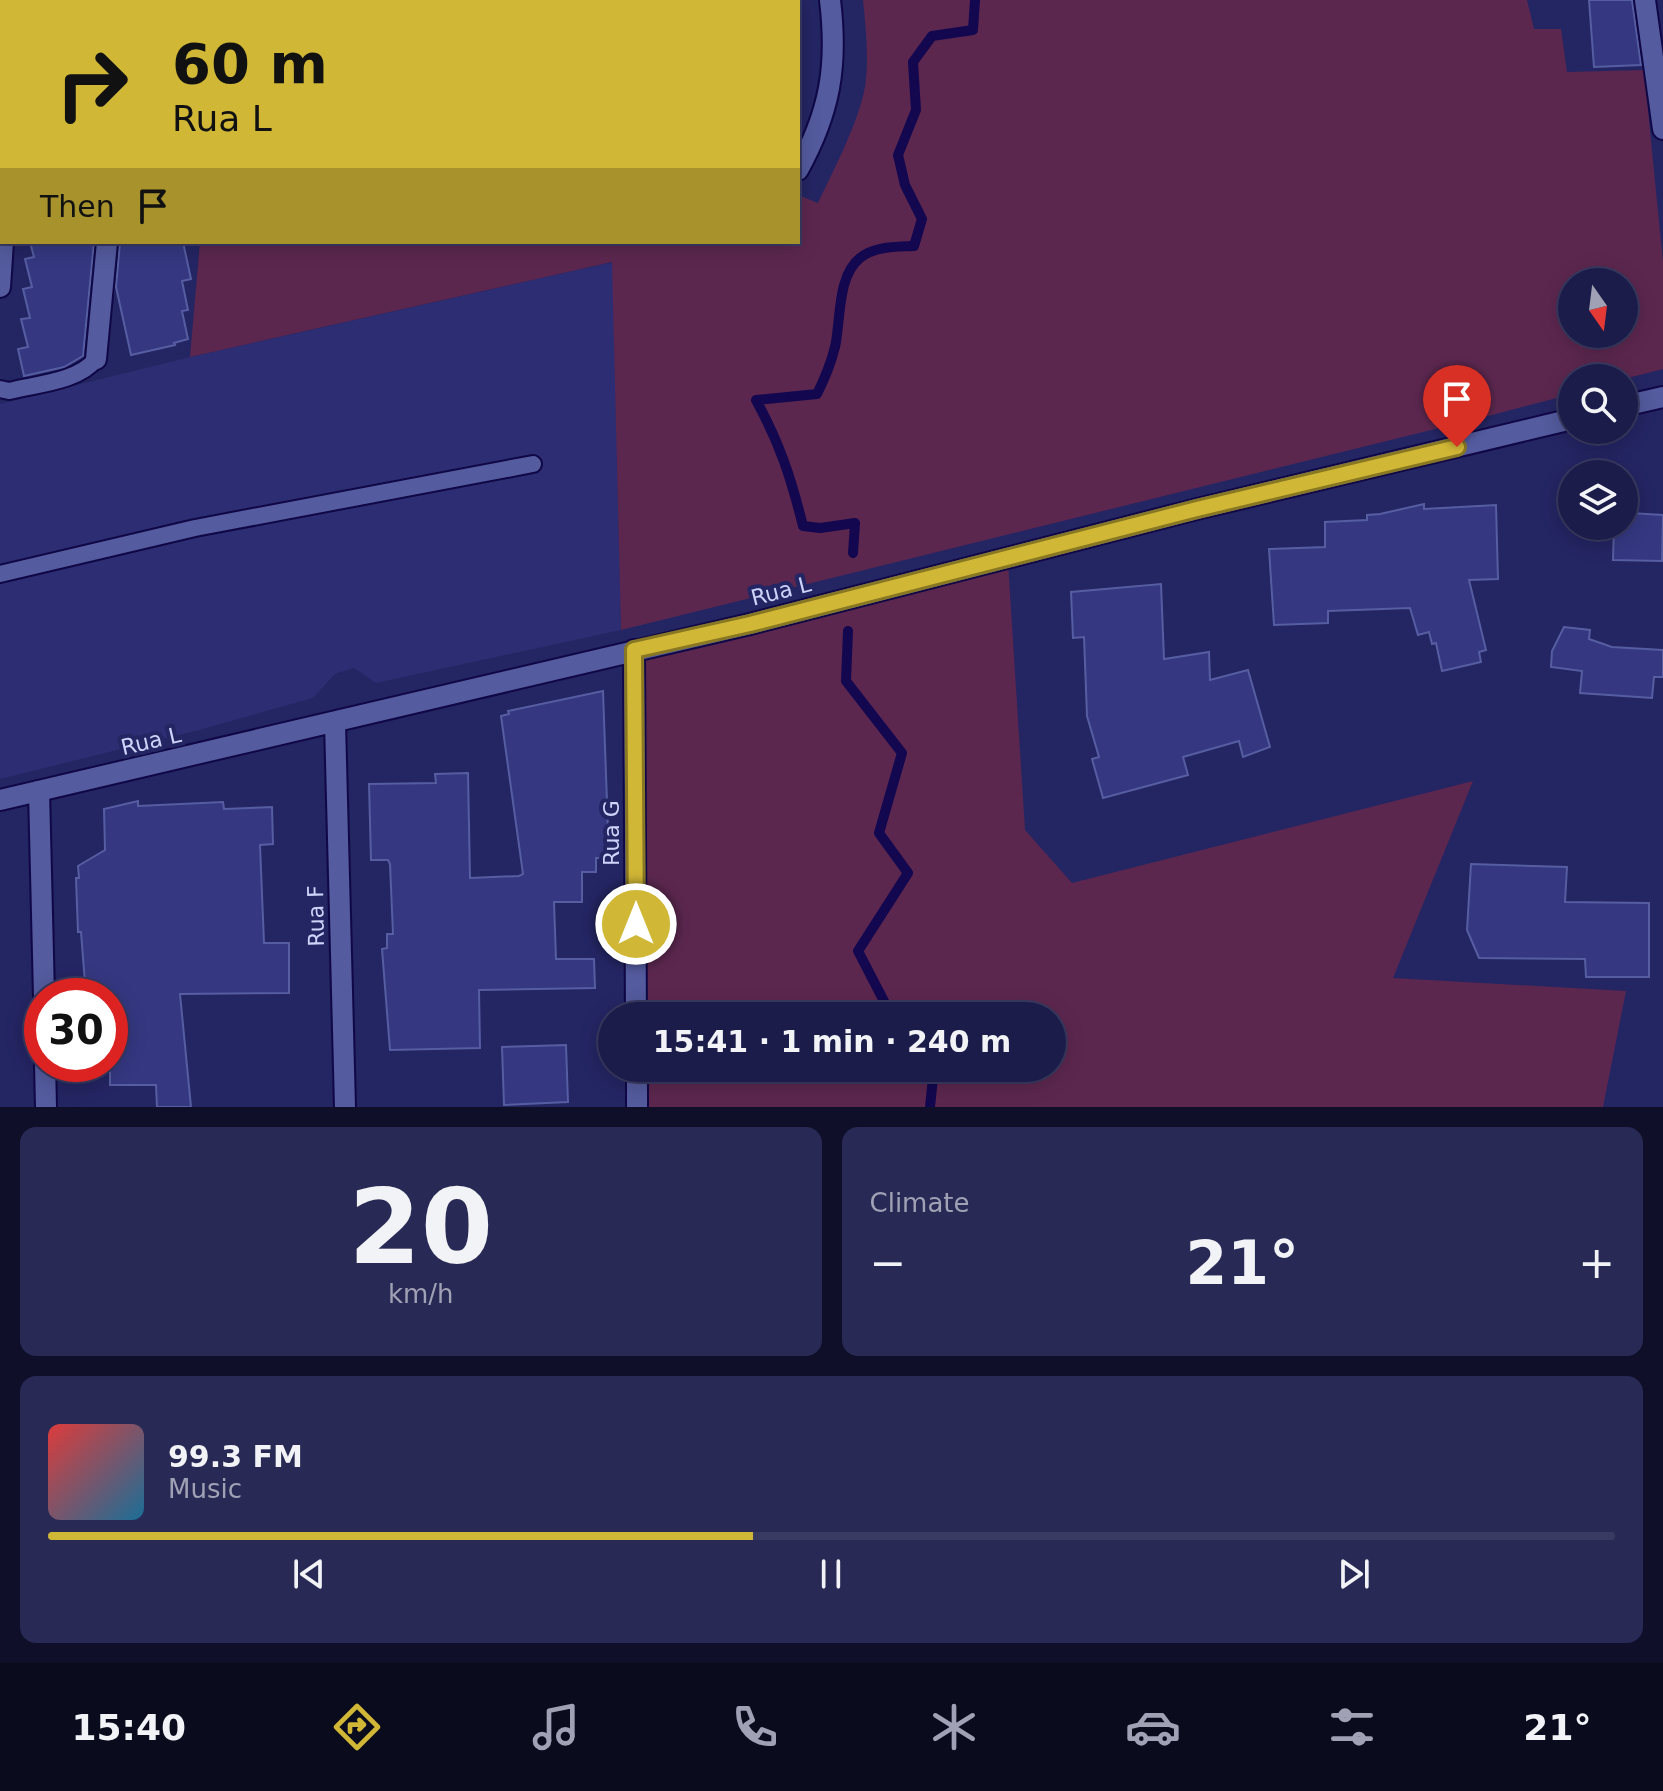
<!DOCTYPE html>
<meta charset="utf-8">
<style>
:root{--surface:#1b1c4a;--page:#282954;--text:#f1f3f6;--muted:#a0a1b5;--line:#393a62;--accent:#d1b736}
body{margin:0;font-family:"DejaVu Sans",sans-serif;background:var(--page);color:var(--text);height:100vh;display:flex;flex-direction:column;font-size:30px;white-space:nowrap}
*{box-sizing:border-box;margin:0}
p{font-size:26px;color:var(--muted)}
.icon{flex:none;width:44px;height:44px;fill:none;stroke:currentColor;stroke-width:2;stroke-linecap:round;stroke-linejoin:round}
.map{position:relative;height:1107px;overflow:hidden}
.panel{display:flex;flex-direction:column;gap:20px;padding:20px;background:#0f0f29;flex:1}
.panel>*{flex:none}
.top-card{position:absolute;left:0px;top:0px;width:800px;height:244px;box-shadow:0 4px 20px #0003,0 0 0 2px var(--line);background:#d1b736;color:#111;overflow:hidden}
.needle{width:52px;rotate:166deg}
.controls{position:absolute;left:1558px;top:268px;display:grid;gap:16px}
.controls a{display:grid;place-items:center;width:80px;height:80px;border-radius:50%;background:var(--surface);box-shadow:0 4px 20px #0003,0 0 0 2px var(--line);font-size:40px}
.speed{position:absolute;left:24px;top:978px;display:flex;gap:16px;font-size:40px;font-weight:700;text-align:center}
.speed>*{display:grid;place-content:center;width:104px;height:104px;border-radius:50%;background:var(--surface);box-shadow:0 4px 20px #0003,0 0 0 2px var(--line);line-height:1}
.speed .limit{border:12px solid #d22;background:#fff;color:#111}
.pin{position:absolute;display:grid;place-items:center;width:68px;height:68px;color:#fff;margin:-82px -34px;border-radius:50% 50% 50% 0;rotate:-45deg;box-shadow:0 0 8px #0007}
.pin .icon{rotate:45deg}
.me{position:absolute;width:88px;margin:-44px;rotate:0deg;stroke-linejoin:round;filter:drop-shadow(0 0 6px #0008)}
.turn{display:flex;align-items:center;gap:28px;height:168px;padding:0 40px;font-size:36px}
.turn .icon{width:104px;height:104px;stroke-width:2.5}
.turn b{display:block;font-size:56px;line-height:68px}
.then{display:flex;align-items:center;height:76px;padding:0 40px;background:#0003;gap:16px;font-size:30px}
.big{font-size:60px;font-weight:700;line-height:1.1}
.panel .tile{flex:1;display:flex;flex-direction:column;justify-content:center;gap:12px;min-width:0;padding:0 28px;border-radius:16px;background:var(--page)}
.panel .dial{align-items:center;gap:0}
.dial b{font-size:104px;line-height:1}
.song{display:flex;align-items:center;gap:24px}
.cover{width:96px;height:96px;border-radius:12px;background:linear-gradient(135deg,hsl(0 70% 55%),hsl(200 70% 35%))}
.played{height:8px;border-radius:4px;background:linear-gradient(90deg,var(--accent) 45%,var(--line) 45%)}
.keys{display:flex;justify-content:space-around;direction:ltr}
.heat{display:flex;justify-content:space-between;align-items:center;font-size:44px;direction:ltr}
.panel .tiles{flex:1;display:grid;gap:20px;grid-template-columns:1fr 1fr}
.tile:last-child{grid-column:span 2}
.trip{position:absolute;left:598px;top:1002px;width:468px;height:80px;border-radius:40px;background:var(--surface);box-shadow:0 4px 20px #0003,0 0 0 2px var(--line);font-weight:700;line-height:80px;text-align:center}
.tab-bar{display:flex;height:128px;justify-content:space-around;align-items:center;background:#0b0b1e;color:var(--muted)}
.tab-bar .icon{width:56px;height:56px}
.tab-bar .current{color:var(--accent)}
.tab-bar b{font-size:36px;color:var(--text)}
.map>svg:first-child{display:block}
</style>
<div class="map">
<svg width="1663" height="1107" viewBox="0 0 1663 1107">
<rect width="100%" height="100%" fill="#242563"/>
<polygon fill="#2c2d72" points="613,262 621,630 376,683 354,668 335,674 313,698 199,730 0,779 0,404 190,357"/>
<g fill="#5c274f" fill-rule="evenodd">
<path d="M863,0H1527L1534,29H1561L1567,72L1644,70L1663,262V369L1624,379L1572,378V394L1492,415L621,630L612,262L190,357L200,242H798V195L818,203C834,169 858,124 865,87C869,60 866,28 863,0ZM1572,282H1624V334H1572Z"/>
<polygon points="1008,562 1025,830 1072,883 1473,781 1393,978 1626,991 1603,1107 649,1107 647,1068 1052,1068 1052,1016 645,1016 628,660"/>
</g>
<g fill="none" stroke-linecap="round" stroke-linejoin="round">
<g stroke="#13074f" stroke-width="10">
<path d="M853,553L855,523L820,528L803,526C791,478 780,444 756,400L817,394C825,378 831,363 835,347C841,320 837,276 860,258C874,246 897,247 914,246L922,219L905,185L898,155L916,110L913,62L932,36L973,30L975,0"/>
<polyline points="848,631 846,681 902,753 879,833 908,873 858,951 886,1005 929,1016"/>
<polyline points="930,1107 934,1068"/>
</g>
</g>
<g fill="#353881" stroke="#565da1" stroke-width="2">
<polygon points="1589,0 1632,0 1641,65 1594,67"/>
<polygon points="30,242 94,242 83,356 64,367 24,376 18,349 28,347 21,319 30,318 23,289 32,287 25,259 34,257"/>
<polygon points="120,242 183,242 191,279 182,281 188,310 182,311 188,339 174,343 175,345 131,355 116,287"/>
<polygon points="1424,504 1424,509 1496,505 1498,579 1469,580 1486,650 1479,652 1481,662 1442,671 1436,643 1432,644 1429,632 1418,635 1410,608 1328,611 1328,623 1274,625 1269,549 1325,547 1325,522 1367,520 1367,515 1380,514"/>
<polygon points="1630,513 1663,515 1662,561 1613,560 1614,526 1629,526"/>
<polygon points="1161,584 1164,659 1209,652 1210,680 1248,670 1270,747 1243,757 1239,741 1183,757 1188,775 1103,798 1092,759 1099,757 1087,716 1084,637 1073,638 1071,592"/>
<polygon points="1564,627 1590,630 1589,639 1612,647 1663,650 1663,677 1654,677 1652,698 1580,693 1582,671 1551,667 1552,651"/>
<polygon points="603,691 609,858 596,858 596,872 582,872 582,902 554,902 556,959 594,959 595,988 479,990 480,1048 390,1050 382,949 387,948 387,934 393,934 390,864 388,860 371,860 369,784 436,783 435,774 468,773 470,878 519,876 523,874 501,716 509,714 508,711"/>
<polygon points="138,801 138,806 223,802 224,809 272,807 273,844 260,845 264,943 289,943 289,993 180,994 191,1107 157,1107 156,1085 110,1085 110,996 86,996 81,932 78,932 76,878 79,878 78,866 105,850 104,809"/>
<polygon points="1471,864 1567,867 1565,902 1649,903 1649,977 1586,977 1585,959 1479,958 1467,930"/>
<polygon points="566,1045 568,1102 504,1105 502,1047"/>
</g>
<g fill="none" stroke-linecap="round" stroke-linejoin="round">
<g stroke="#100846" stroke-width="20">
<g id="lane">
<path d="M0,389L9,391C36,384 78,382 96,359"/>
<polyline points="0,574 195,528 533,464"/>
</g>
</g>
<g stroke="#100846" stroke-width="24">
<g id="street">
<polyline points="200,0 200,2"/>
<polyline points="1645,0 1663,129"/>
<polyline points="107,2 114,0"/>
<polyline points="319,2 327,0"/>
<polyline points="507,2 515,0"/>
<polyline points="0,26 2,26"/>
<polyline points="0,129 2,136"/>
<path d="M798,170C830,112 838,66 830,0"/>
<polyline points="0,287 3,242"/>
<polyline points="96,359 107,242"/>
<polyline points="1624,406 1663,397"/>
<polyline points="634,650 636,1016"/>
<polyline points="335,723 345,1107"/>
<polyline points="39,791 44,996"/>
<polyline points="0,800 750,624 1197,509 1572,419"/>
<polyline points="45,1064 46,1107"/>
<polyline points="637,1068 637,1107"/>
</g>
</g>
<use href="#lane" stroke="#545b9e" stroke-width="16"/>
<use href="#street" stroke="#545b9e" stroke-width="20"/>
</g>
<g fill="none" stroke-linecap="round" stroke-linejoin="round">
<g stroke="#887723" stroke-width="20">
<polyline id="route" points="636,924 634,650 750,624 1197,509 1457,447"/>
</g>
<use href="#route" stroke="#d1b736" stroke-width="14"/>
</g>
<g text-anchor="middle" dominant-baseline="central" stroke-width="8" stroke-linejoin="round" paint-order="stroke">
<g font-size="22" fill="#cdd4fa" stroke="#242563">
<text transform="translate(781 591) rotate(-14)">Rua L</text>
<text transform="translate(151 741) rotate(-13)">Rua L</text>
<text transform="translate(611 833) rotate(-90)">Rua G</text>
<text transform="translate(316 916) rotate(-91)">Rua F</text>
</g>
</g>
</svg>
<div class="controls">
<a><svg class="needle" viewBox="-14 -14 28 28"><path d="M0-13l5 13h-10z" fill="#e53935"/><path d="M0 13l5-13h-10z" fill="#a0a1b5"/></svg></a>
<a><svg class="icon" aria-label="search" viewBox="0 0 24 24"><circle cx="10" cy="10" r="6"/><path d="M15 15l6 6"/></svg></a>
<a><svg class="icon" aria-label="layers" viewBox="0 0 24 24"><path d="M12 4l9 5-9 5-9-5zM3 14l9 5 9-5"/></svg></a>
</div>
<div class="speed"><div class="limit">30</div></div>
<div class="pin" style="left:1457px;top:447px;background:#d93025"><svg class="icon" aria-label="arrive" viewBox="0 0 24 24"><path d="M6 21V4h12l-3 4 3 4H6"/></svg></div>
<svg class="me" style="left:636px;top:924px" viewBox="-20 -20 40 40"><circle r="17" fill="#d1b736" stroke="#fff" stroke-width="3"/><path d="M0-11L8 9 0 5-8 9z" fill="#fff"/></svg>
<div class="trip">15:41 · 1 min · 240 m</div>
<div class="top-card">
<div class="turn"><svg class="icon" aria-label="right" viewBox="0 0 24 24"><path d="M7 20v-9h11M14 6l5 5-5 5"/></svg><div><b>60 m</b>Rua L</div></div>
<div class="then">Then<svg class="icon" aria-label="arrive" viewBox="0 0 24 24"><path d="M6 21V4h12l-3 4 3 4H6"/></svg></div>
</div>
</div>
<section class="panel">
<div class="tiles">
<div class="tile dial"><b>20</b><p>km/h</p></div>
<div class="tile"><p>Climate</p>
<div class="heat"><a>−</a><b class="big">21°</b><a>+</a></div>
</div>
<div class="tile">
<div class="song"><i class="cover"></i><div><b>99.3 FM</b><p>Music</p></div></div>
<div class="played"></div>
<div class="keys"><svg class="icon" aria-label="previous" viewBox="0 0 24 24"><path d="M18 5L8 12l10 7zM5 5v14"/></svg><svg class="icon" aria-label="pause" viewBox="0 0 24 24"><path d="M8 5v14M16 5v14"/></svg><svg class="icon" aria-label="next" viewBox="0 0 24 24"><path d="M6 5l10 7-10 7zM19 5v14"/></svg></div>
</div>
</div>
</section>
<nav class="tab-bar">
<b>15:40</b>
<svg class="icon current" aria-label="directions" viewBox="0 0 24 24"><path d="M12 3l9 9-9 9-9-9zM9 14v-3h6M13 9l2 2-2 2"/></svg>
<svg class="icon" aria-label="music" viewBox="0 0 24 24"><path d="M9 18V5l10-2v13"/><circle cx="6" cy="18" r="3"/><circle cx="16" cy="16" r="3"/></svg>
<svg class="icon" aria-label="phone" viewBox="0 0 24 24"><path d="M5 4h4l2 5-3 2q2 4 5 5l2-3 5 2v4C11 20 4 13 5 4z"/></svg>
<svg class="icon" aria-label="climate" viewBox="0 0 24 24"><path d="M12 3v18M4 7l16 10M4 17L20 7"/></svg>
<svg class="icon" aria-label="car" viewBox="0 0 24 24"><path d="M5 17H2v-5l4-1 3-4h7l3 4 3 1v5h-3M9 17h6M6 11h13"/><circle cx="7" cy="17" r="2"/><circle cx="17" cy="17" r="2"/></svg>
<svg class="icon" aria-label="filters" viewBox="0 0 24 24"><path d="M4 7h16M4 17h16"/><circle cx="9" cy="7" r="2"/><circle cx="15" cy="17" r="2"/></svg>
<b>21°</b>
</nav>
